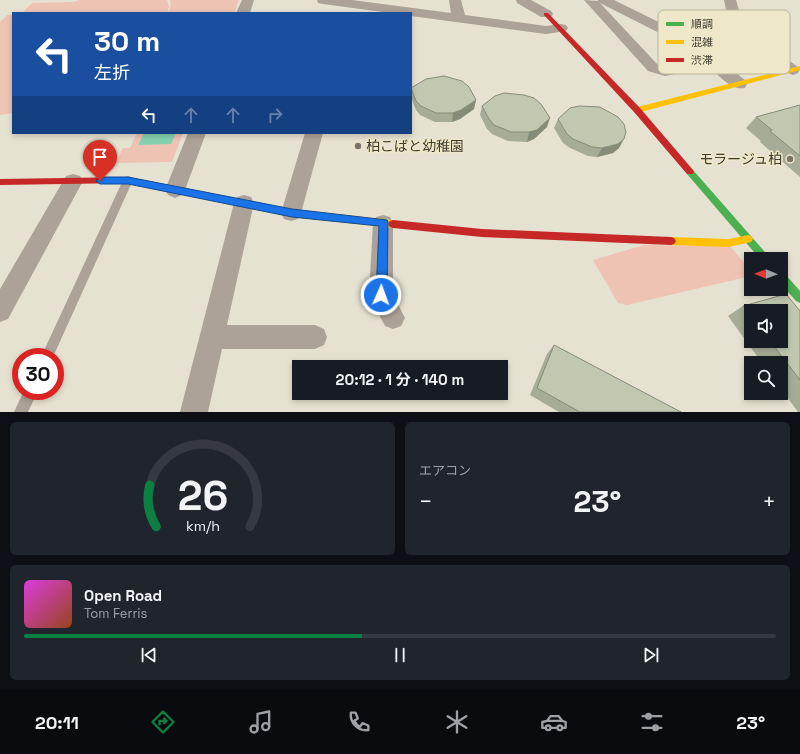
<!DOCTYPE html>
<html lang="ja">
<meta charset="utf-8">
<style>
:root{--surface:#171b24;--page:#20242c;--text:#f1f3f6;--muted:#9ea1a6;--line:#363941;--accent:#0b8043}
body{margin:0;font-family:"Space Grotesk","Noto Sans JP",sans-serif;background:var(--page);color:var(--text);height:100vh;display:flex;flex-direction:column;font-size:15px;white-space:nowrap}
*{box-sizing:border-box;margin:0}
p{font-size:13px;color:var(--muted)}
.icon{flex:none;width:22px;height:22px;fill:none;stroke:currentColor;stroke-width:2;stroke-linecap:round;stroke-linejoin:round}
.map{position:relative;height:412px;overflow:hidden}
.drawer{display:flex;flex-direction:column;gap:10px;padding:10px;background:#0d0f14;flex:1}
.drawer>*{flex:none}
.top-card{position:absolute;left:12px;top:12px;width:400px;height:122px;border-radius:0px;box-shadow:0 2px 6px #0003;background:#1a4fa0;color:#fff;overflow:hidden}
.needle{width:26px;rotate:271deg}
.controls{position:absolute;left:744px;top:252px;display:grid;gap:8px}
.controls a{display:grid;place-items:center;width:44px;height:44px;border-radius:0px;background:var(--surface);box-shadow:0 2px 6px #0003;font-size:20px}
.speed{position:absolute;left:12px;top:348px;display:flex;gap:8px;font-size:20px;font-weight:700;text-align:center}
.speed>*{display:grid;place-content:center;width:52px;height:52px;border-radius:50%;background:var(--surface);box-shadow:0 2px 6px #0003;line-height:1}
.speed .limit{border:6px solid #d22;background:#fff;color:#111}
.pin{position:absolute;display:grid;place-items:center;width:34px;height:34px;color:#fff;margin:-41px -17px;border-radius:50% 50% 50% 0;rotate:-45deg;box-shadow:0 0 4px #0007}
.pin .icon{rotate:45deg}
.me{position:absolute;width:44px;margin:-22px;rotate:2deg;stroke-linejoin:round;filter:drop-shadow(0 0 3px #0008)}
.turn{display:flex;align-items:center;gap:14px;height:84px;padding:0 16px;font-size:18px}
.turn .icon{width:52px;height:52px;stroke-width:2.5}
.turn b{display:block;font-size:28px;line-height:34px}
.lanes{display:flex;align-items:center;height:38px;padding:0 16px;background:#0003;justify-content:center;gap:20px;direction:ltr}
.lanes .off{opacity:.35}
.big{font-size:30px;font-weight:700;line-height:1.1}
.drawer .widget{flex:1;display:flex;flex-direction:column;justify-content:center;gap:6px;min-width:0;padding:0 14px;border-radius:6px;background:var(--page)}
.drawer .dial{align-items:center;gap:0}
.dial svg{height:104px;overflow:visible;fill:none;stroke:var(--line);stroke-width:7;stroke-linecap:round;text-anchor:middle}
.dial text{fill:var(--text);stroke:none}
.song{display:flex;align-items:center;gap:12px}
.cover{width:48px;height:48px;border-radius:6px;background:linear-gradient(135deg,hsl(300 70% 55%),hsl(20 70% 35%))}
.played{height:4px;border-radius:2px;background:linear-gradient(90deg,var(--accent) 45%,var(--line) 45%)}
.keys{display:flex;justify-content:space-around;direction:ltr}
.heat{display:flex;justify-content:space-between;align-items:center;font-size:22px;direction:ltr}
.drawer .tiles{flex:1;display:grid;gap:10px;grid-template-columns:1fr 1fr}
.widget:last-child{grid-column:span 2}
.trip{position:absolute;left:292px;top:360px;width:216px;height:40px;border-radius:0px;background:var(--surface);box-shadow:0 2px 6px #0003;font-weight:700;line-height:40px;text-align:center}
.menu{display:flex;height:64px;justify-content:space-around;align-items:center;background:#090b0e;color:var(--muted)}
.menu .icon{width:28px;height:28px}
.menu .current{color:var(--accent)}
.menu b{font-size:18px;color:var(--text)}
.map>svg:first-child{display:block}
</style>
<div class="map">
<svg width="800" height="412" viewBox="0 0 800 412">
<rect width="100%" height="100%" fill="#e6e2d1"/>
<g fill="#eec3b4">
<polygon points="79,0 167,0 169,7 167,13 22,13 32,3 74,2"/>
<polygon points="170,0 239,0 234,13 168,13 171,5"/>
<polygon points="7,15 13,15 13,113 0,115 0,22"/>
<polygon points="732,51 756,69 732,75 707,55"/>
<polygon points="137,133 183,133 172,162 116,163 123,148 130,148"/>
<polygon points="644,245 730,246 751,271 751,276 627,305 618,303 593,260"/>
</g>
<polygon fill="#86d2ae" points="144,133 176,133 171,144 138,145"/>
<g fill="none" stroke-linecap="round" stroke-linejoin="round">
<g fill="#ada297" fill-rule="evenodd">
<polygon points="128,176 131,177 133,180 53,357 41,357 123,180 125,177"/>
<polygon points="24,391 38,391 28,412 14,412"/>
</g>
<g fill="#ada297" fill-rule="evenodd">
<polygon points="242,0 254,0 250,13 236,13"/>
<polygon points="317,0 352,0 451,13 449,0 461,0 465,15 546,26 561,24 566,25 568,28 566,31 546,34 411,16 411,13 390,13 323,4 318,3"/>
<polygon points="516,0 531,0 551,11 553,14 551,17 541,17 517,3"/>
<path d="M584,0L598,1V0H614L691,38L745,80L747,84L745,88C731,91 719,75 709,67L665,76L648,71ZM600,3L681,44L700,60L665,66L658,65Z"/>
<polygon points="724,0 736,0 744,28 798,67 800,69 798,73 793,75 788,73 732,33 730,30"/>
<polygon points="188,133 206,133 185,190 182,195 175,198 168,195 165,190"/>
<polygon points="305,133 323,133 301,213 298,219 291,221 284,219 281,213"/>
<polygon points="73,174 80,176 83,181 8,319 0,322 0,289 66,176"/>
<polygon points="244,195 251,197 254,203 227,325 315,325 324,329 327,337 324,345 315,349 222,349 208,412 180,412 234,203 237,197"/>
<polygon points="383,215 390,217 393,223 393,294 405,318 401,326 393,329 385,326 369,295 373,223 376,217"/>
</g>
<g fill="#4caf50" fill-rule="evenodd">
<polygon points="690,169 693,170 771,259 760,259 687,174 686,172"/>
<polygon points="781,272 785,274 800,291 800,303 796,301 781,284"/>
</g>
<g fill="#ffc107" fill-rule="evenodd">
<polygon points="800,66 800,70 637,113 633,110 637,107"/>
<polygon points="153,182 291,209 393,220 396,221 398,224 396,227 393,228 291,217 153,188 149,185"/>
<polygon points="748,235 751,236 753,239 751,242 729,247 671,245 668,244 666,241 668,238 671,237 729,239"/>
</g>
<g fill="#c62828" fill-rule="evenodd">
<polygon points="544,13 548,13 640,108 693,170 694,172 693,174 687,174 634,112 544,15"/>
<polygon points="128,177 153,182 157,185 153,188 128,183 0,185 0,179"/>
<polygon points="393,220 482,229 671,237 674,238 676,241 674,244 671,245 482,237 393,228 390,227 388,224 390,221"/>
</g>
</g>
<g fill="#a6ac96" fill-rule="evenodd">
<polygon points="411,88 476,100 474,109 460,119 452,122 435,122 420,115 416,110 411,97"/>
<polygon points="800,105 800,177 760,142 761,141 746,128 756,117"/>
<polygon points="482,106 547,127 534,139 527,142 508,141 492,134 487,129 480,115"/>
<polygon points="558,119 619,148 613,153 597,157 588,156 570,148 563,143 554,128"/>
<path d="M743,306L800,311V412H798L781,389V363H762L728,316ZM751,311L781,341H751Z"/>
<polygon points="554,345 681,412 559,412 530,395 547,354"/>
</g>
<g fill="#878c7a">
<polygon points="476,100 474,109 460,119 452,122 453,113"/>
<polygon points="550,118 547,127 534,139 527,142 529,132"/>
<polygon points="624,139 619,148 613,153 597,157 602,148"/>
</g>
<g fill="#c1c8af" stroke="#878c7a">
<polygon points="444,76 462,81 469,87 476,100 461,110 453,113 436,113 421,106 416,101 411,88 426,79"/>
<polygon points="504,93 524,95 534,98 541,104 550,118 537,130 529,132 511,132 494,125 489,119 482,106 495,96"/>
<polygon points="800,105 800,156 770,131 772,130 756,117"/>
<polygon points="579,106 600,107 618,117 624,124 626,132 624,139 618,144 602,148 592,147 573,139 567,134 558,119 570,108"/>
<polygon points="786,294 800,311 800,380 770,341 781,341 781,311 751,311 751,316 743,306"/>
<polygon points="554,345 681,412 580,412 537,388"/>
</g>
<polygon fill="#1a73e8" stroke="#114b97" points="100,177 128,177 292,209 387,220 388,222 387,295 385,298 381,300 378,298 376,295 379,226 292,217 128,184 100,184 96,181"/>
<g fill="#797668" stroke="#efe8c8" stroke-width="1.5">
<circle cx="358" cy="146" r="4"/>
<circle cx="790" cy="159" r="4"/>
</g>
<g text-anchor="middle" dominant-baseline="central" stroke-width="3" stroke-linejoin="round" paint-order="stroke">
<g font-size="14" fill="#3e3c2f" stroke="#efe8c8" text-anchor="start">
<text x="366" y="146">柏こばと幼稚園</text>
<text x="782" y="159" text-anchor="end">モラージュ柏</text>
</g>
</g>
<rect x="658" y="10" width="132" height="64" rx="6" fill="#efe8c8" stroke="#bab49a" stroke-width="1"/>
<rect x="666" y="22" width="18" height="4" fill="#4caf50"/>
<rect x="666" y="40" width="18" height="4" fill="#ffc107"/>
<rect x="666" y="58" width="18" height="4" fill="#c62828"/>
<g font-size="11" fill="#3e3c2f">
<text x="691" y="28">順調</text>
<text x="691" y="46">混雑</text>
<text x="691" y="64">渋滞</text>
</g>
</svg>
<div class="controls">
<a><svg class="needle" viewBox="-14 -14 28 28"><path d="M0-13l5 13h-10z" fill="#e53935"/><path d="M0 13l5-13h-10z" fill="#9ea1a6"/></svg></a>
<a><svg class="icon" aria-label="sound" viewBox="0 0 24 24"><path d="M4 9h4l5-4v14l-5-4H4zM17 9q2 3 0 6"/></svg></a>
<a><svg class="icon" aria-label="search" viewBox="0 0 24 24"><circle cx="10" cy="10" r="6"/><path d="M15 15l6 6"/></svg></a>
</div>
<div class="speed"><div class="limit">30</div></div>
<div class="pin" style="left:100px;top:181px;background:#d93025"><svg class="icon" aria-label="arrive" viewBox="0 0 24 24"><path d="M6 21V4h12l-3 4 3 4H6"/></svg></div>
<svg class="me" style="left:381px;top:295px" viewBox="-20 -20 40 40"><circle r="17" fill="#1a73e8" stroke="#fff" stroke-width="3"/><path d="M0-11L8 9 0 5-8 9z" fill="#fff"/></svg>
<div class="trip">20:12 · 1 分 · 140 m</div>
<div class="top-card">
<div class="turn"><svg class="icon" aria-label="left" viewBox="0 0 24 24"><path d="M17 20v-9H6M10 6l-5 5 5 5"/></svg><div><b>30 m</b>左折</div></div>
<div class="lanes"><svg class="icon" aria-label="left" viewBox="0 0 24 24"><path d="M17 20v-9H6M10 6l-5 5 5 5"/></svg><svg class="icon off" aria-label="ahead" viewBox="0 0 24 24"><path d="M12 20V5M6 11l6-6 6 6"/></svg><svg class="icon off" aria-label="ahead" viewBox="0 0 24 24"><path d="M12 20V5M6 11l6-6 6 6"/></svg><svg class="icon off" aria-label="right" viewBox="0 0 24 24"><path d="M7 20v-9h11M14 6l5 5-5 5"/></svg></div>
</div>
</div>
<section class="drawer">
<div class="tiles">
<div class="widget dial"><svg viewBox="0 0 100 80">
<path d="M14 69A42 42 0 1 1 86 69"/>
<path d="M14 69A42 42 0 0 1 9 37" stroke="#0b8043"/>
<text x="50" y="56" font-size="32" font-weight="700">26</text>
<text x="50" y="72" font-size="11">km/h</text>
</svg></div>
<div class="widget"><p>エアコン</p>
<div class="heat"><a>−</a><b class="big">23°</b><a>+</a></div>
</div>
<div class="widget">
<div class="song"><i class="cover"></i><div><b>Open Road</b><p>Tom Ferris</p></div></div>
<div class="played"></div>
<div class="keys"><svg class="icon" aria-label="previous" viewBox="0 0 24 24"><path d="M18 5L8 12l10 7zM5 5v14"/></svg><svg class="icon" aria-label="pause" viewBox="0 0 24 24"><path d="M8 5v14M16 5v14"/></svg><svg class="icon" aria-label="next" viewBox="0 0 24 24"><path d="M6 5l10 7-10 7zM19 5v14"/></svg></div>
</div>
</div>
</section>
<nav class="menu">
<b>20:11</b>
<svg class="icon current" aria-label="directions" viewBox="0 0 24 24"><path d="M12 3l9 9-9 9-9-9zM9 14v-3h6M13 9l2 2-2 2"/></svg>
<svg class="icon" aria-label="music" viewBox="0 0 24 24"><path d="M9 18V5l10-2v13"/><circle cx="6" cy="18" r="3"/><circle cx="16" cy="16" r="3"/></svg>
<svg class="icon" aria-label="phone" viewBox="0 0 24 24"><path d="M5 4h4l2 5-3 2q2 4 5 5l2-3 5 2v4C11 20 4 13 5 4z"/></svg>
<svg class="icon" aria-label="climate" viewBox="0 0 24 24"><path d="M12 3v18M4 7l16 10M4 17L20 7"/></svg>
<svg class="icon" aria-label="car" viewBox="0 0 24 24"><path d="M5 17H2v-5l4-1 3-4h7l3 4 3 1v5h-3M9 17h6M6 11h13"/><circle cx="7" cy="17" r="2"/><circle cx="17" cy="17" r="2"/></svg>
<svg class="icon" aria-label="filters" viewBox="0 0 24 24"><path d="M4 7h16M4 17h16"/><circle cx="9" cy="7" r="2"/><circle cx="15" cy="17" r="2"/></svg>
<b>23°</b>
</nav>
